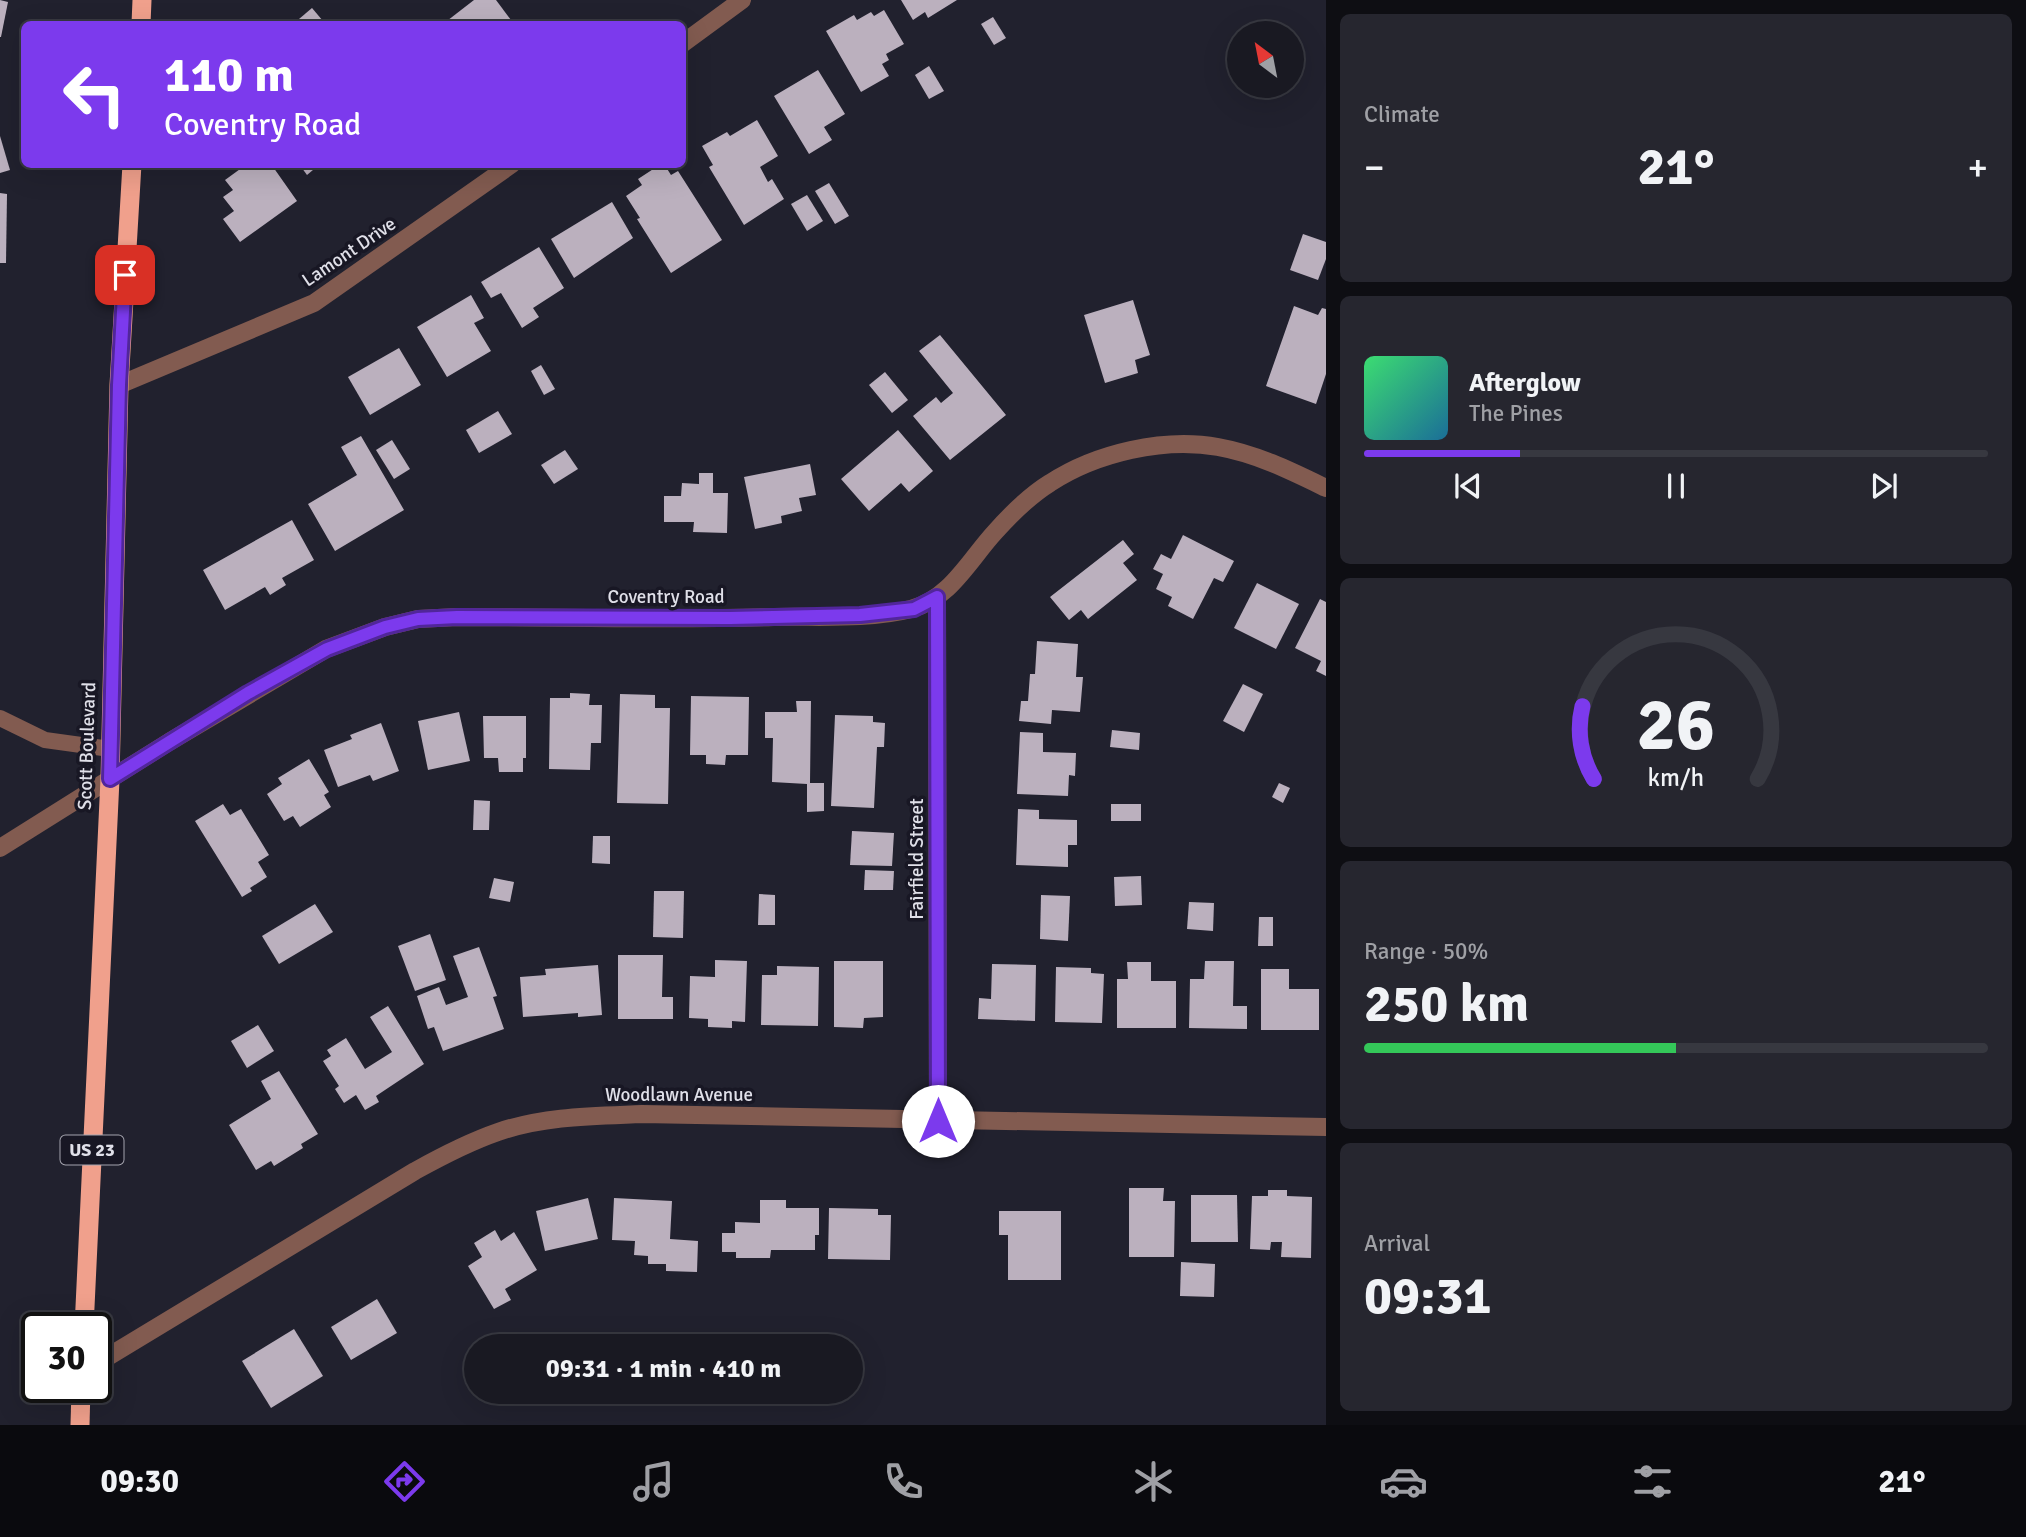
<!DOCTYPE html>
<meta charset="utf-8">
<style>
:root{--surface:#191922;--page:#26262f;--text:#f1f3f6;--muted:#9fa0a5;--line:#373840;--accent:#7c3aed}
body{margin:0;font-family:Signika,sans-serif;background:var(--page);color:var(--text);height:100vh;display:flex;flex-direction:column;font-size:26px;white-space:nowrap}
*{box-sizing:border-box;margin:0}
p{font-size:23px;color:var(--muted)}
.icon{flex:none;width:38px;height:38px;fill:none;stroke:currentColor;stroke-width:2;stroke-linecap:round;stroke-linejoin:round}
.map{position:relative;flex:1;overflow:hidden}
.sheet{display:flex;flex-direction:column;gap:14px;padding:14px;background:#0e0e13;width:700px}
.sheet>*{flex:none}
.top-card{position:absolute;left:21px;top:21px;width:665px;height:147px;border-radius:10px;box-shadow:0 7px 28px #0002,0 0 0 2px var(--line);background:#7c3aed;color:#fff;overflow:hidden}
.needle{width:46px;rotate:328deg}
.fabs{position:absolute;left:1227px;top:21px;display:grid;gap:14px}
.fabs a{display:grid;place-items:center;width:77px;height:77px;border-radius:50%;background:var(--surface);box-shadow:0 7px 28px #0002,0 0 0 2px var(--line);font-size:35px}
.speed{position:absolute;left:21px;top:1312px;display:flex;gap:14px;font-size:35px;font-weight:700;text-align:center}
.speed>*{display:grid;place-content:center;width:91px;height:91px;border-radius:50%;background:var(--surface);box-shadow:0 7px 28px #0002,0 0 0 2px var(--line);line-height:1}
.speed .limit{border:4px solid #111;border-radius:10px;background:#fff;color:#111}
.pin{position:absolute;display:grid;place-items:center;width:60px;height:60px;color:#fff;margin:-30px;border-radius:14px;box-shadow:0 4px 10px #0006}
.me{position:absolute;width:77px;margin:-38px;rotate:0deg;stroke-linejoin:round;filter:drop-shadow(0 0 5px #0008)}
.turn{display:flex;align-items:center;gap:24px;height:147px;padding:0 28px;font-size:32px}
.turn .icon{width:91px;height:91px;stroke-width:2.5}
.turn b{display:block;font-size:49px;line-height:60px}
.big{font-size:52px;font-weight:800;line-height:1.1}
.sheet .widget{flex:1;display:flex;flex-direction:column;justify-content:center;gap:10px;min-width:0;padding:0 24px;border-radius:10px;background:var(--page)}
.sheet .dial{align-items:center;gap:0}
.dial svg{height:182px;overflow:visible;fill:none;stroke:var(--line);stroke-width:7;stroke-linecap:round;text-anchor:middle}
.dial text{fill:var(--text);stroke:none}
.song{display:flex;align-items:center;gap:21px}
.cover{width:84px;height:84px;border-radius:10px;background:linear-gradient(135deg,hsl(140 70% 55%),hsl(200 70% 35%))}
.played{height:7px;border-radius:4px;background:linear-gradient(90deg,var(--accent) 25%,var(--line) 25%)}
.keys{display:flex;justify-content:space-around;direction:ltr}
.heat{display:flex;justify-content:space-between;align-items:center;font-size:38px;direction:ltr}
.charge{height:10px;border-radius:5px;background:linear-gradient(90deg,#34c759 50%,var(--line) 0)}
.trip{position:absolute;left:464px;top:1334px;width:399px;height:70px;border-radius:35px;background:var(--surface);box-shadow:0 7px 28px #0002,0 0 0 2px var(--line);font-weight:800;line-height:70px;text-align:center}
.dock{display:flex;height:112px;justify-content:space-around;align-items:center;background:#0a0a0e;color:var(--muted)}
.dock .icon{width:49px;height:49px}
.dock .on{color:var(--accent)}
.dock b{font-size:32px;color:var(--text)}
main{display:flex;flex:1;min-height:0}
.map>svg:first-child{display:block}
</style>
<main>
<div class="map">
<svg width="1326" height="1425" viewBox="0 0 1326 1425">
<rect width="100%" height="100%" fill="#21212e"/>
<g fill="#bbb0be">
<polygon points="0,0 8,2 1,37 0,37"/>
<polygon points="474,0 496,0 511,20 505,24 443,24"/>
<polygon points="901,0 957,0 928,18 925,12 913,20"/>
<polygon points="312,8 323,21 320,24 304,24 299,19"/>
<polygon points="884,10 904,44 886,54 889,60 882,64 889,76 861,92 826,31 854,15 857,20 871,12 874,16"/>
<polygon points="993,17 1006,38 994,45 981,24"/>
<polygon points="929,66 944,91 929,99 915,75"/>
<polygon points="818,70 845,114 824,127 832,140 809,154 774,96"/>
<polygon points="757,120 778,156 760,167 768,182 772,179 784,199 744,225 709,167 713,165 702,146 727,132 730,136"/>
<polygon points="0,136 10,170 0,173"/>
<polygon points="247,164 271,164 297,201 240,242 223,219 234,211 223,197 233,190 225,180"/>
<polygon points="299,164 320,164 307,175"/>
<polygon points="661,164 664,164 671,175 678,171 722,240 671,273 637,219 640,218 626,196 642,185 638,179"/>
<polygon points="829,183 849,216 835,224 815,191"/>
<polygon points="0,193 7,194 6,263 0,263"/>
<polygon points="807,195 823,221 807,231 791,204"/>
<polygon points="612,202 633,238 574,278 551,239"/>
<polygon points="1303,234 1326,242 1326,259 1318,280 1290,270"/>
<polygon points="539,247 564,288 533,308 539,317 522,328 501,293 491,298 481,282"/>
<polygon points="471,295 484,318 474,323 491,351 447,377 417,327"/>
<polygon points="1133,300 1150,355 1135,360 1138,373 1105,383 1084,315"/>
<polygon points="1294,306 1318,315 1322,308 1326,309 1326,374 1316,404 1266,386"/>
<polygon points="940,335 1006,415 950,460 913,416 936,397 941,403 953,393 919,351"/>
<polygon points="399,348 421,385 370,415 348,377"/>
<polygon points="541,365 555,389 544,395 531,371"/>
<polygon points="885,372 908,400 892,413 869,385"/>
<polygon points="498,411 512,434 479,453 466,430"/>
<polygon points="898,430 933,471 909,492 901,483 869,511 841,479"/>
<polygon points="361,436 404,510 335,551 308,504 357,475 341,447"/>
<polygon points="392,440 410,469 394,479 376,450"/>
<polygon points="565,450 578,469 554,484 541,465"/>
<polygon points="810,464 816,495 799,498 802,511 781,516 782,523 755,529 744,477"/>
<polygon points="699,473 713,473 713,493 728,493 727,533 693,532 694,522 664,522 664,496 681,496 682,483 699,484"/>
<polygon points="292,520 314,560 282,578 286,585 270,595 265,587 225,610 203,570"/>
<polygon points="1183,535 1234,561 1223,582 1214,578 1193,619 1168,606 1172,597 1156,589 1163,574 1153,569 1161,554 1171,559"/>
<polygon points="1123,540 1134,554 1123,563 1137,580 1088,619 1081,610 1069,620 1050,597"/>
<polygon points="1257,583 1299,604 1276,649 1234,628"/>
<polygon points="1320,599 1326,602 1326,676 1316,671 1321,661 1295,648"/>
<polygon points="1037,641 1078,644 1076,677 1083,677 1080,712 1052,710 1051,724 1019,721 1021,701 1028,701 1030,674 1035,674"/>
<polygon points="1243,684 1263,694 1244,732 1223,721"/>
<polygon points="570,693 590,694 589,705 602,705 601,743 591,743 590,770 549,769 550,698 570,698"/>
<polygon points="620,694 655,695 655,708 670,708 668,804 617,803"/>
<polygon points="691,696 749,697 748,755 726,755 725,765 706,764 706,755 690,755"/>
<polygon points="796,701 811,701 810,783 824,783 824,811 807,812 807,784 772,782 773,738 765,738 765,712 797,712"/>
<polygon points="459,712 470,761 428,770 418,721"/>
<polygon points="835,715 873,716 873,722 885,723 884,747 877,747 874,808 831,806"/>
<polygon points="483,716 526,716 526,758 523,758 523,772 499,772 498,758 484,758"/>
<polygon points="381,723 399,771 373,781 370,775 338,787 324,750 352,739 350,735"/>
<polygon points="1112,730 1140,733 1139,750 1110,747"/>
<polygon points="1020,732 1043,733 1043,752 1076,753 1075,776 1069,775 1068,796 1017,794"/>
<polygon points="309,759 329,792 324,795 331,807 300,827 293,816 284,821 267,794 282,784 278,778"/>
<polygon points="1279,783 1290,788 1283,803 1272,797"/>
<polygon points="474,800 490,801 489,830 473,830"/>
<polygon points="223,804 230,815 241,809 269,855 258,862 267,877 250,888 252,891 242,897 195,821"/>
<rect x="1111" y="804" width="30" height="17"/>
<polygon points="1018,809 1039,810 1039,819 1077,820 1077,845 1068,845 1068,867 1016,865"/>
<polygon points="852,831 894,833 892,866 850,865"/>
<polygon points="593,836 610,836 610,864 592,863"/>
<polygon points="865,870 894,871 893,890 864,890"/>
<polygon points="1141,876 1142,905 1115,906 1114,877"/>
<polygon points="494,878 514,882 510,902 489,898"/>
<polygon points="654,891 684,891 683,938 653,937"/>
<polygon points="759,894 775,895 775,925 758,925"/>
<polygon points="1041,895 1070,896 1068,941 1040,939"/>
<polygon points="1189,902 1214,903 1213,931 1187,929"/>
<polygon points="315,904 333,932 279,964 262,936"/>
<polygon points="1259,917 1273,917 1273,946 1258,946"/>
<polygon points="430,934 446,980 415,991 398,946"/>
<polygon points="479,947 497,996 493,997 504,1029 443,1051 434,1027 428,1029 417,996 439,987 446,1005 468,997 453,956"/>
<polygon points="618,955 663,955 662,997 673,997 673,1019 618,1019"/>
<polygon points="715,960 747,961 745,1022 732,1021 732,1028 708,1027 708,1019 689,1018 690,976 715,977"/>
<polygon points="834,961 883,961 883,1017 864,1018 863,1028 834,1027"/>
<polygon points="1205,961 1234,961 1233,1006 1247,1006 1247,1029 1189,1028 1190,979 1204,979"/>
<polygon points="1127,962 1151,962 1151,981 1176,981 1176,1028 1117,1028 1117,979 1128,979"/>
<polygon points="992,964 1036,965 1035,1021 978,1019 979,998 991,999"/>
<polygon points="598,965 602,1015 578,1017 578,1013 523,1017 520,977 546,975 545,969"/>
<polygon points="777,966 819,967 818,1026 761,1025 762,975 777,975"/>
<polygon points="1056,967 1091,968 1091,973 1104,974 1102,1023 1055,1022"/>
<polygon points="1261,969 1289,969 1289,989 1319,989 1319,1030 1261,1030"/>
<polygon points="388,1006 424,1064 376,1096 379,1102 365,1110 356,1095 344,1103 335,1089 339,1086 323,1061 331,1056 327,1050 346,1038 365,1069 392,1052 370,1017"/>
<polygon points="258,1025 274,1051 247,1068 231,1041"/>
<polygon points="279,1071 318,1134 301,1144 303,1148 274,1166 271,1161 256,1170 229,1125 271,1099 261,1081"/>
<polygon points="1129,1188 1164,1188 1163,1201 1175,1201 1174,1257 1129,1257"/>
<polygon points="1268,1190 1287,1190 1287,1196 1312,1197 1311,1258 1281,1257 1282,1242 1271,1242 1270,1250 1250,1249 1252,1196 1268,1196"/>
<polygon points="1191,1195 1237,1195 1238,1242 1191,1242"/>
<polygon points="588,1198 598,1239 545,1251 536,1211"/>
<polygon points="614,1198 672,1201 670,1239 698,1241 697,1272 666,1271 666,1264 648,1264 648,1256 634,1255 635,1241 612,1240"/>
<polygon points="760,1200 786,1200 786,1208 819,1208 819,1235 815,1235 815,1250 771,1250 770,1258 736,1258 736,1252 722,1252 722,1233 735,1233 735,1222 760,1223"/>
<polygon points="829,1208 878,1209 878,1215 891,1215 890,1260 828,1259"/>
<polygon points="999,1211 1061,1211 1061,1280 1008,1280 1008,1235 999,1235"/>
<polygon points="495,1230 501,1241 514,1232 537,1270 505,1289 511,1300 494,1309 468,1266 482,1257 474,1243"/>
<polygon points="1181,1262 1215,1264 1214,1297 1180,1296"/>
<polygon points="377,1299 397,1333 351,1360 331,1327"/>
<polygon points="294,1329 323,1376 271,1408 242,1361"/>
</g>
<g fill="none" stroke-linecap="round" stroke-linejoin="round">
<polyline stroke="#825b50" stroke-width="16" points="0,718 45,740 110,749"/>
<g stroke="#825b50" stroke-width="18">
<polyline points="682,44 742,0"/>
<polyline points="119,385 314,303 512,164"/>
<polyline points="937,597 938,1121"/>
<path d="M0,848L169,742L326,649L385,627L418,619L457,617C562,617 668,620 774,617C819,616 867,620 911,609C950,599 970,559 995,532C1012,513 1029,496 1050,483C1096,453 1164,437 1218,447C1257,454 1291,471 1326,488"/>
<path d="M96,1364L415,1171C442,1156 469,1142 498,1132C544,1116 594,1116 642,1114L1326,1127"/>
</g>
<g stroke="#f0a08c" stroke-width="19">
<polyline points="141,24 142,0"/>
<polyline points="84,1328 110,779 119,385 132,164"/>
<polyline points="80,1425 81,1388"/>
</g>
</g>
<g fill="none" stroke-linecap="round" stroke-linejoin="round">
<g stroke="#51269a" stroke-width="18">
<polyline id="route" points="125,275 119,385 110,779 248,693 327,649 385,627 418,619 457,617 730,618 860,615 914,609 937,597 938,1121"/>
</g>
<use href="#route" stroke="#7c3aed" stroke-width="12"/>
</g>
<g text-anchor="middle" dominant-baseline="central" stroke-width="7" stroke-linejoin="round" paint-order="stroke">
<rect fill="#181724" stroke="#a4a4ae" stroke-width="2" x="60.5" y="1135.5" width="63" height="29" rx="5"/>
<g font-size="18" font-weight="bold" fill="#e0e0e9">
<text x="92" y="1150">US 23</text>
</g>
<g font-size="19" fill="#e0e0e9" stroke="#181724">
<text transform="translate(349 252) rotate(-34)">Lamont Drive</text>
<text x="666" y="597">Coventry Road</text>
<text transform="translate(87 746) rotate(-88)">Scott Boulevard</text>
<text transform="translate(917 859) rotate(-90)">Fairfield Street</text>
<text x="679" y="1095">Woodlawn Avenue</text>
</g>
</g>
</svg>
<div class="fabs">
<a><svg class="needle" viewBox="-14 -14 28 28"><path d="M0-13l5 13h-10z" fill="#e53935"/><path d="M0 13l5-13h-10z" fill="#9fa0a5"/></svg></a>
</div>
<div class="speed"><div class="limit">30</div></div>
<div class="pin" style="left:125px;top:275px;background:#d93025"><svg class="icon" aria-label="arrive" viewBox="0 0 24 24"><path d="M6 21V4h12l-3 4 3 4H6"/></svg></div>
<svg class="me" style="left:938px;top:1121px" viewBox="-20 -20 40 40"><circle r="19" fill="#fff"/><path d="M0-13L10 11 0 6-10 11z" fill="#7c3aed"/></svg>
<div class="trip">09:31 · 1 min · 410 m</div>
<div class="top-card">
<div class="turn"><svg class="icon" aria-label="left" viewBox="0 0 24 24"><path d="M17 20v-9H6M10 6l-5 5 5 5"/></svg><div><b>110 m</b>Coventry Road</div></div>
</div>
</div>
<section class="sheet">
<div class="widget"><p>Climate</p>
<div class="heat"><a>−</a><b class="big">21°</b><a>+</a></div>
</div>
<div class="widget">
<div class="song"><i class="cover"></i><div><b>Afterglow</b><p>The Pines</p></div></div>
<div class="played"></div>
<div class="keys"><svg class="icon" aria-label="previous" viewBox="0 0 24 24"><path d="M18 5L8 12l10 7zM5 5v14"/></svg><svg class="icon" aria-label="pause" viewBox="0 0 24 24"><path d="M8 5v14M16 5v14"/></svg><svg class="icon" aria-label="next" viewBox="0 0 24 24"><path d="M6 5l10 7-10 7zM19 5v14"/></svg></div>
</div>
<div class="widget dial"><svg viewBox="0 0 100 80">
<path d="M14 69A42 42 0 1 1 86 69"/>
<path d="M14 69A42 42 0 0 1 9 37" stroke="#7c3aed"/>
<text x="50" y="56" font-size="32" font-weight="700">26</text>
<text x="50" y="72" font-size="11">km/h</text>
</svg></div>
<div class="widget"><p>Range · 50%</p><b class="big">250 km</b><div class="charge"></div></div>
<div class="widget"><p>Arrival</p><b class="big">09:31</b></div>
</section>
</main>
<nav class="dock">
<b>09:30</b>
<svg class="icon on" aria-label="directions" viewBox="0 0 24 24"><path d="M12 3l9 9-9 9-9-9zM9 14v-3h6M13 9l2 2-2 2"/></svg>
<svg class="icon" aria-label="music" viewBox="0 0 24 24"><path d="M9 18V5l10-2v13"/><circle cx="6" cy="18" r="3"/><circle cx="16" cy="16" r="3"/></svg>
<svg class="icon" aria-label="phone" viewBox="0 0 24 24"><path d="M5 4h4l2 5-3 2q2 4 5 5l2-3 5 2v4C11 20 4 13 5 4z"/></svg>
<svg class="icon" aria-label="climate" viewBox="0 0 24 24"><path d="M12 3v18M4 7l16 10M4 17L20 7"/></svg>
<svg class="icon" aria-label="car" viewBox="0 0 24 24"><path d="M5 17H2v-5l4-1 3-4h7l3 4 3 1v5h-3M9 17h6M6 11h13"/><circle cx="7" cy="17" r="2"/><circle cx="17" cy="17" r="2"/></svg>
<svg class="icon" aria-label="filters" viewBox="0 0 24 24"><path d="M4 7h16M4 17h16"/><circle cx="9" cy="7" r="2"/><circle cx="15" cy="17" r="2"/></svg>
<b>21°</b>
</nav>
